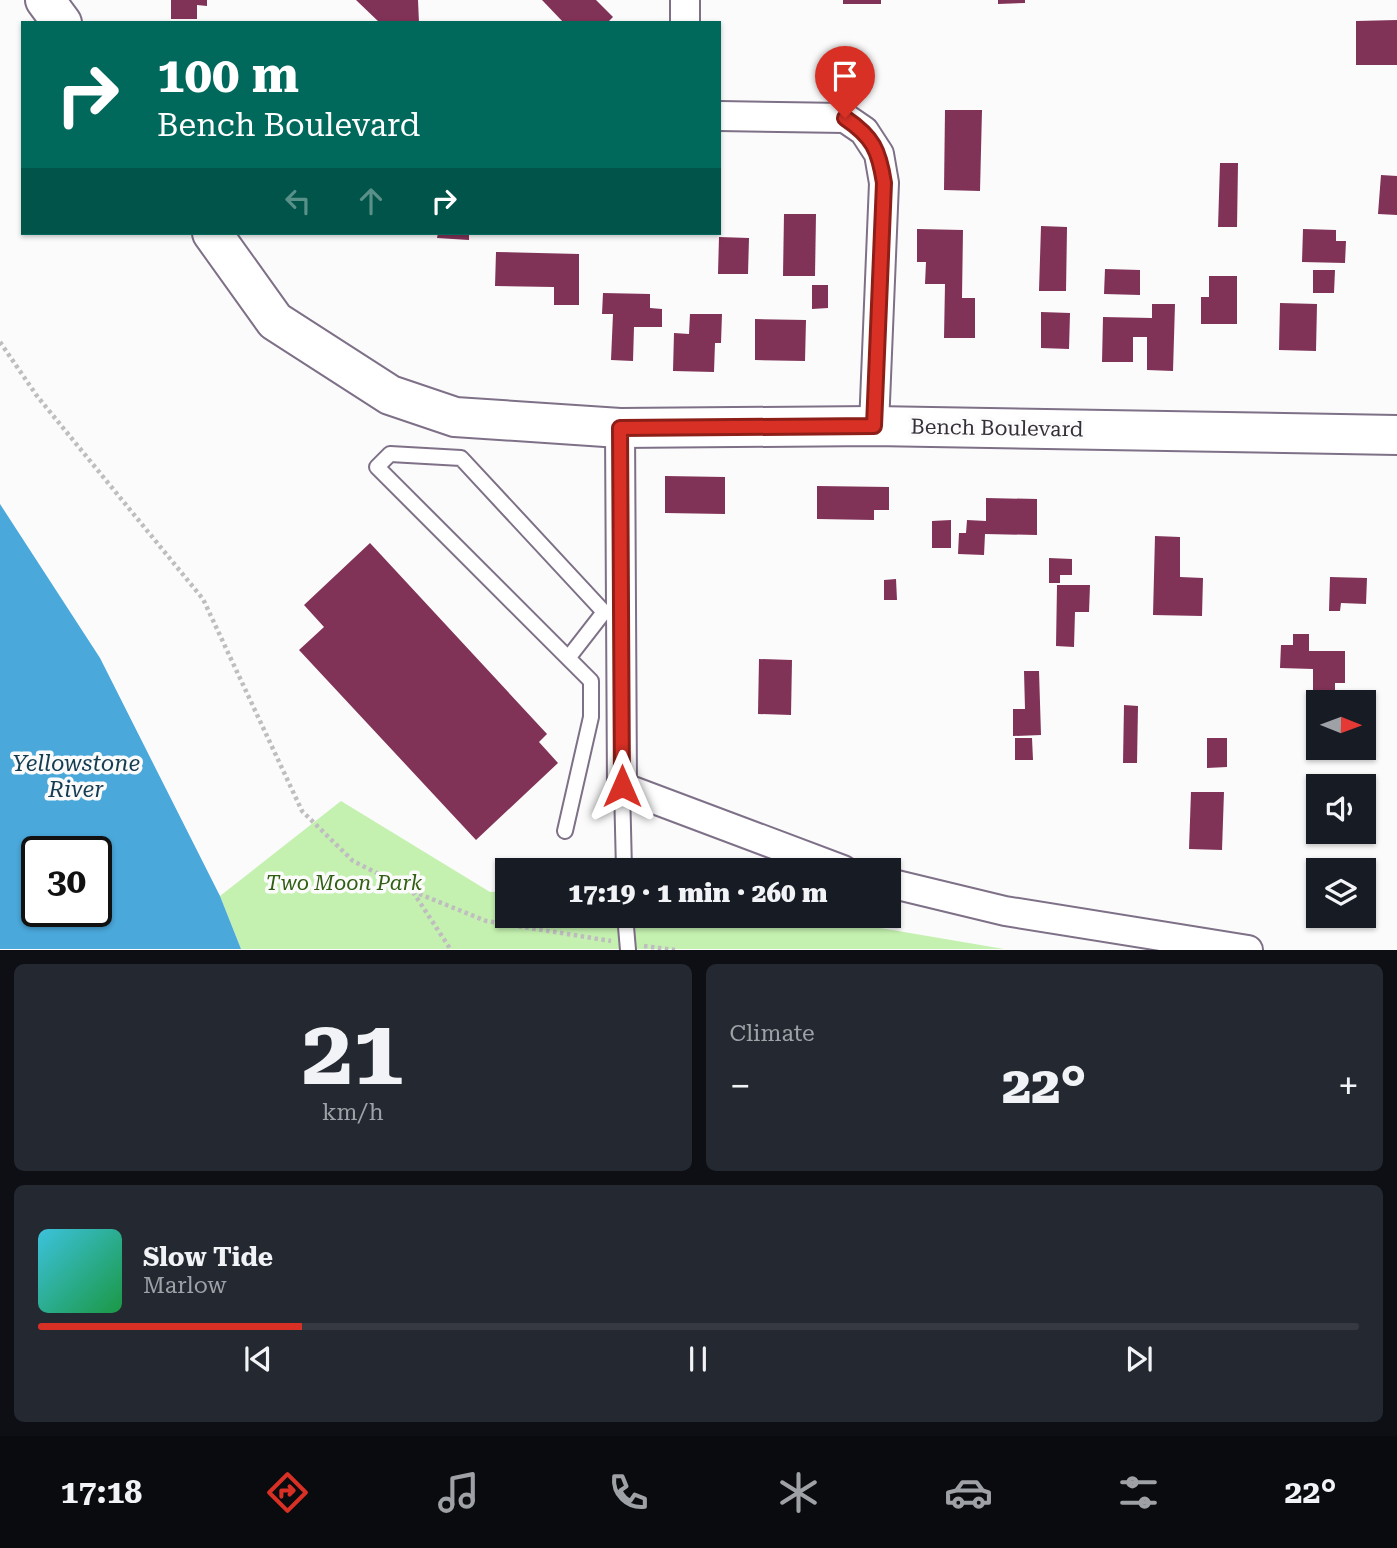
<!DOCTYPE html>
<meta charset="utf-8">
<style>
:root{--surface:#171b24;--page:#242831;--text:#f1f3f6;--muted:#9ea1a6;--line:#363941;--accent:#d93025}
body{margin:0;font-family:"Roboto Serif",serif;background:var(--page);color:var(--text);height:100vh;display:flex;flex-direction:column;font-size:26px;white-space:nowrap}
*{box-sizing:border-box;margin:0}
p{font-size:23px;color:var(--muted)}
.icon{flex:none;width:38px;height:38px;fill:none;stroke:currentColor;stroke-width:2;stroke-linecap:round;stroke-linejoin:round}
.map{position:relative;height:950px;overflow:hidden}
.side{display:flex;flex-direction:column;gap:14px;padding:14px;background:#0d0f14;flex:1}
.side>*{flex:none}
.top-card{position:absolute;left:21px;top:21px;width:700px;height:214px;border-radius:0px;box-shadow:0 2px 5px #0004;background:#00695c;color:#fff;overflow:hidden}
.needle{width:46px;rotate:91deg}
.buttons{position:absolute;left:1306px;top:690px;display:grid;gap:14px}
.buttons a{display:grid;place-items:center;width:70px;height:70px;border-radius:0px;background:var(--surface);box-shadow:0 2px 5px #0004;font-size:35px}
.speed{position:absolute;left:21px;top:836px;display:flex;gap:14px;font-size:35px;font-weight:700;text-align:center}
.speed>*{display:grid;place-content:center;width:91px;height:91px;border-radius:50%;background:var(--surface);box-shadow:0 2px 5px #0004;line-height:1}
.speed .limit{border:4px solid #111;border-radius:10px;background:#fff;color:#111}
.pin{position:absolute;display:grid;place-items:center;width:60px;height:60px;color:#fff;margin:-72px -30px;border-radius:50% 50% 50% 0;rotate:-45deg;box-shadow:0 0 7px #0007}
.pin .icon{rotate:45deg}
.me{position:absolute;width:77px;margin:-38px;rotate:0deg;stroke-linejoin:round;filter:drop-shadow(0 0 5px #0008)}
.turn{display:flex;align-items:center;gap:24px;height:147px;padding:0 21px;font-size:32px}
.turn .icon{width:91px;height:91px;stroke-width:2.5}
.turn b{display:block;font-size:49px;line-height:60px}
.lanes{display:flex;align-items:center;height:66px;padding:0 21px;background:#0003;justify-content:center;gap:35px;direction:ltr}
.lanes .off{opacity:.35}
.big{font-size:52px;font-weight:800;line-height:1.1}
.side .tile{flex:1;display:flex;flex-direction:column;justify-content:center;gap:10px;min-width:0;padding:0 24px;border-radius:10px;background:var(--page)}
.side .dial{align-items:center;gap:0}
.dial b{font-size:91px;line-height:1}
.song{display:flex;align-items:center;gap:21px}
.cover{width:84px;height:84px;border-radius:10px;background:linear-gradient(135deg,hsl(190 70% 55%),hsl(140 70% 35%))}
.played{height:7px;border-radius:4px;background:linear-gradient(90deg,var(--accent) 20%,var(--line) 20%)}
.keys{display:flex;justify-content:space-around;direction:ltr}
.heat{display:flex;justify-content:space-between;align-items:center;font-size:38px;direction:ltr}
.side .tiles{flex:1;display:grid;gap:14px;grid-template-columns:1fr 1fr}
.tile:last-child{grid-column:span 2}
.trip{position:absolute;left:495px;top:858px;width:406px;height:70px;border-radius:0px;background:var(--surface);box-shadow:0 2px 5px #0004;font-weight:800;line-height:70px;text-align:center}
.menu{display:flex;height:112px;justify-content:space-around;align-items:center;background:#090b0e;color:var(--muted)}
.menu .icon{width:49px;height:49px}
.menu .selected{color:var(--accent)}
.menu b{font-size:32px;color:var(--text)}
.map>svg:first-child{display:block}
</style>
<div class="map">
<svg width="1397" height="950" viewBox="0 0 1397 950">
<rect width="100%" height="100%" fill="#fbfbfb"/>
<polygon fill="#c4f1b0" points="341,801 490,892 507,891 508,915 804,915 1004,949 241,949 220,896"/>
<path fill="#4aa8db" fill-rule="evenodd" d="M0,504L100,658L220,896L241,949H0ZM37,852H96V912H37Z"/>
<g fill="#813257">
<polygon points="171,0 207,0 207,6 197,5 197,19 171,19"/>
<polygon points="356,0 418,0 419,23 380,23"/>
<polygon points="542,0 596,0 613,17 607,23 564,23"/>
<rect x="843" y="0" width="38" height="4"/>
<polygon points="998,0 1025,0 1025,3 998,4"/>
<polygon points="1397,20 1397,65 1356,65 1356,21"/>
<polygon points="945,110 982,110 980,191 944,190"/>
<polygon points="1220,163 1238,163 1237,227 1218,227"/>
<polygon points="1381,175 1397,176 1397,215 1378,214"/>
<polygon points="784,214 816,214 815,276 783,276"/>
<polygon points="1041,226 1067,227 1066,291 1039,291"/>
<polygon points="917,229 963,230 962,298 975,298 975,338 944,338 945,284 925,284 926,262 917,262"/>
<polygon points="1303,229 1336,230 1336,241 1346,241 1345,263 1302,262"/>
<polygon points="438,233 469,233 469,240 437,238"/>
<polygon points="719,237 749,238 748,274 718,274"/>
<polygon points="496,252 579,254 579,305 554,305 554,287 495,286"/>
<polygon points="1105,269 1140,270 1140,295 1104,294"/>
<polygon points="1313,270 1335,270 1334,293 1313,293"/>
<polygon points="1209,276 1237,276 1237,324 1201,324 1201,297 1209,297"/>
<polygon points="812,285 828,285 828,308 812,309"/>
<polygon points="603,293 650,294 650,308 662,309 662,327 634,327 633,361 611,360 613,314 602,314"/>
<polygon points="1280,303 1317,304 1316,351 1279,350"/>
<polygon points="1152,304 1175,304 1173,371 1147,370 1147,337 1133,337 1133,362 1102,362 1103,317 1152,318"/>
<polygon points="1041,312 1070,313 1069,349 1041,348"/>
<polygon points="690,314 722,314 721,343 715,343 714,372 673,371 674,333 689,334"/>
<polygon points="755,319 806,320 805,361 755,360"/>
<polygon points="665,476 725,477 725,514 665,513"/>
<polygon points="817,486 889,487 889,510 874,510 874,520 817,519"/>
<polygon points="986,498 1037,499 1037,535 985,534 984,555 958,554 959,533 966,533 967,520 986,521"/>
<polygon points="951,520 951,548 932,548 932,521"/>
<polygon points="1155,536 1180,537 1180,577 1203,578 1202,616 1153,615"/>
<polygon points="370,543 547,734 539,742 558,763 476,840 299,650 324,627 304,605"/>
<polygon points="1049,558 1072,559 1072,575 1060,575 1060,583 1049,583"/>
<polygon points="1330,577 1367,578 1366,604 1341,603 1340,611 1329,611"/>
<polygon points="896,579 897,600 884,600 884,580"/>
<polygon points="1057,585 1090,585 1089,612 1075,612 1074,647 1056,646"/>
<polygon points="1293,634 1309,634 1309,651 1345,651 1345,683 1335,683 1335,695 1313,694 1313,669 1280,668 1281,645 1293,645"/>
<polygon points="759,659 792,660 791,715 758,714"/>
<polygon points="1024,671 1039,671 1041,735 1013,736 1013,709 1025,709"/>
<polygon points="1124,705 1138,706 1137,763 1123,763"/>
<polygon points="1015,738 1032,738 1033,760 1015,760"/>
<polygon points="1207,738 1227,738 1227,767 1207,768"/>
<polygon points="1191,792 1224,792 1222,850 1189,849"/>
</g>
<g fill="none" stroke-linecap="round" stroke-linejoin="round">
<g stroke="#7e7087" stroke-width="18">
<g id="lane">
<polyline points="569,657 604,612"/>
<polyline points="622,787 624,870"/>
<polyline points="565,831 591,717 591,681 377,467 390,454 461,458 604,612 621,612"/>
<polyline points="625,915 628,950"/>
</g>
</g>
<g stroke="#7e7087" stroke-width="32">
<g id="street">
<polyline points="685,23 685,0"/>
<polyline points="719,116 845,118 864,131 879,154 884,183 874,426"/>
<polyline points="620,428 622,787 843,870"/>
<polyline points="889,883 1005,911 1248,950"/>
</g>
</g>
<g stroke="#7e7087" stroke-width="42">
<g id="secondary">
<polyline points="45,0 62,23"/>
<polyline points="212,233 275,321 390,395 455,417 620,428 874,426 1397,435"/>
</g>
</g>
<g stroke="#bfbdc0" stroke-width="4.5" stroke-dasharray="3.5 3.5" stroke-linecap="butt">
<polyline points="0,342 37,396 203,599 302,811 353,861 412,891 486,921 611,941"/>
<polyline points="413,892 451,950"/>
<polyline points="644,946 675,950"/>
</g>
<use href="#lane" stroke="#fff" stroke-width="14"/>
<use href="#street" stroke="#fff" stroke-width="28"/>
<use href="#secondary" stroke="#fff" stroke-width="38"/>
</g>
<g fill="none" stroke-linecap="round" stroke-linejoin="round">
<g stroke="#8d1f18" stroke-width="18">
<path id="route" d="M622,786L620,428L874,426L884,183C879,150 873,137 845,118"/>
</g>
<use href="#route" stroke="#d93025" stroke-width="12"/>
</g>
<g text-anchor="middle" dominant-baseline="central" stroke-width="7" stroke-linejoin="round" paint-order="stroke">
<g font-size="21" fill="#352e38" stroke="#fbfbfb">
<text transform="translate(997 428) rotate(1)">Bench Boulevard</text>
</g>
<g font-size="21" font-style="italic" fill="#305f12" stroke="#fbfbfb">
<text x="344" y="883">Two Moon Park</text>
</g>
<g font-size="23" font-style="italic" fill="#153d52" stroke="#fbfbfb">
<text x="76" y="763">Yellowstone<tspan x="76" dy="26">River</tspan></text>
</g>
</g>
</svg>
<div class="buttons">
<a><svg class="needle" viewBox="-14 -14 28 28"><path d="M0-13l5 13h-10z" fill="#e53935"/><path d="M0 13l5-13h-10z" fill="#9ea1a6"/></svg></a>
<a><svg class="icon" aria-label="sound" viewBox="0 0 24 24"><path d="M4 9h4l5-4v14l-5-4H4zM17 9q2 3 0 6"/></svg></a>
<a><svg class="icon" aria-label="layers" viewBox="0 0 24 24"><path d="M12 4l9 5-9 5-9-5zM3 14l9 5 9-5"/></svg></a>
</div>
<div class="speed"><div class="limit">30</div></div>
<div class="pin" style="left:845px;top:118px;background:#d93025"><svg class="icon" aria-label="arrive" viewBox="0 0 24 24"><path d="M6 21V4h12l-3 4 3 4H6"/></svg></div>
<svg class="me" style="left:622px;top:786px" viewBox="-20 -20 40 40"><path d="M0-17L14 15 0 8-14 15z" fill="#d93025" stroke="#fff" stroke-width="4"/></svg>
<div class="trip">17:19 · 1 min · 260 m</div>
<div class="top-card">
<div class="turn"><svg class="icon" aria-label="right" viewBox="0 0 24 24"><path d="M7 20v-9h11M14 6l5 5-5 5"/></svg><div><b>100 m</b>Bench Boulevard</div></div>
<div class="lanes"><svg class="icon off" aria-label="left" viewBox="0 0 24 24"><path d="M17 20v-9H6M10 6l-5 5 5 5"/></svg><svg class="icon off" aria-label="ahead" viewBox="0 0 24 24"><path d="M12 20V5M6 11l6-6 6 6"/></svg><svg class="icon" aria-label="right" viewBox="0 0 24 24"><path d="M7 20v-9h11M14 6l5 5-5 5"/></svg></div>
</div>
</div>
<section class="side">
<div class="tiles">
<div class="tile dial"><b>21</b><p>km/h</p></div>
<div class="tile"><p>Climate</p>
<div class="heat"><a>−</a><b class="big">22°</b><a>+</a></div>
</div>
<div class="tile">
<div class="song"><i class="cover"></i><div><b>Slow Tide</b><p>Marlow</p></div></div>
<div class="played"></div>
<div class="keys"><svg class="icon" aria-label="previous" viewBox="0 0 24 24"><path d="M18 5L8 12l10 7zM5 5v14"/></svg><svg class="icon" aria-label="pause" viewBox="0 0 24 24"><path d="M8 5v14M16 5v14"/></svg><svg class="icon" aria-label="next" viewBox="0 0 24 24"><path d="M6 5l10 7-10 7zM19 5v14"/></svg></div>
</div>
</div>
</section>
<nav class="menu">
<b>17:18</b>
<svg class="icon selected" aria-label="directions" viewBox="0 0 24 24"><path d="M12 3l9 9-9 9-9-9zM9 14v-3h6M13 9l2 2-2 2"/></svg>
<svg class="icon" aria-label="music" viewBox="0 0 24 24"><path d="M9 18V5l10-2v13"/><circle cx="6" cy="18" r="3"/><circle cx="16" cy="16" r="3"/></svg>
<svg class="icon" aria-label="phone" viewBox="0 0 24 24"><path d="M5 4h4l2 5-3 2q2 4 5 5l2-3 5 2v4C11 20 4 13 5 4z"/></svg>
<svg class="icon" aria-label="climate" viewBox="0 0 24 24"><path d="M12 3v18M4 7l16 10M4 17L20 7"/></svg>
<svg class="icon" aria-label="car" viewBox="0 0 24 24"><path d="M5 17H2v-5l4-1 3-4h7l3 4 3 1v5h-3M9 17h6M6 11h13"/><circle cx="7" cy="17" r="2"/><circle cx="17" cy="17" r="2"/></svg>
<svg class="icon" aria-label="filters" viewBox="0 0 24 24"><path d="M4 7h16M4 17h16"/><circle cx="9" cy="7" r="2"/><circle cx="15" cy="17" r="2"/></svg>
<b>22°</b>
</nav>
